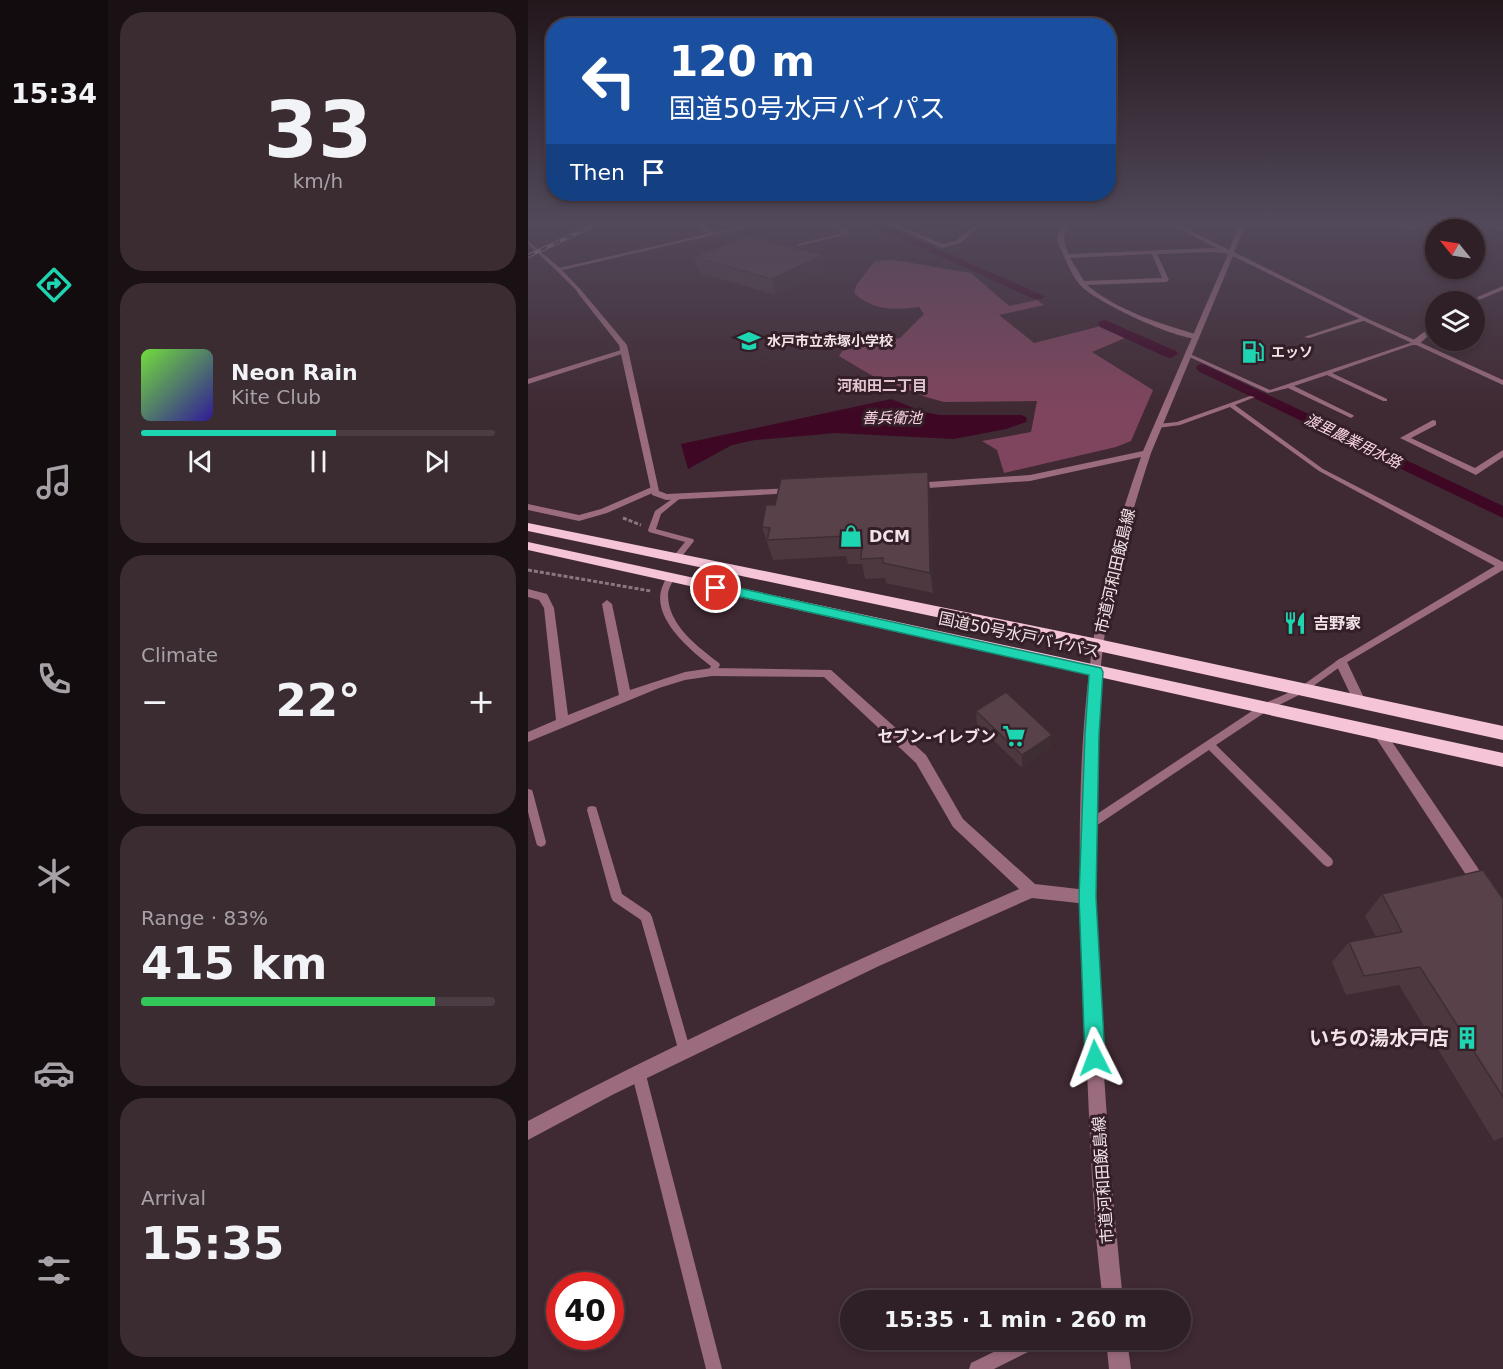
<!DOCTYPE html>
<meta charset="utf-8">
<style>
:root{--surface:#2f1f26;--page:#3b2c32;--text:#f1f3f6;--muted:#a7a2a7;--line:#4a3d43;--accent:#1dd5b1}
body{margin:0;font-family:"DejaVu Sans","Noto Sans JP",sans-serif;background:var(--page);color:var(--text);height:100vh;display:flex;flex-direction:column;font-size:22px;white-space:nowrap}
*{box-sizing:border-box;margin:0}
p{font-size:20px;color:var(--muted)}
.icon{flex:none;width:33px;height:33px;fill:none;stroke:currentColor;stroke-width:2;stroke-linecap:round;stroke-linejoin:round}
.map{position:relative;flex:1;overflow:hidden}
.side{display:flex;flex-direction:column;gap:12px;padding:12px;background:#1a1115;width:420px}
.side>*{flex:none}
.hud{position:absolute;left:18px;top:18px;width:570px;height:183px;border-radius:24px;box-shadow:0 3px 9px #0003,0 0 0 2px var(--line);background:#1a4fa0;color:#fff;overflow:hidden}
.needle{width:39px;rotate:300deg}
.tools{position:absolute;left:897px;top:219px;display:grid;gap:12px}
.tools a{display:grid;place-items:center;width:60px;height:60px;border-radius:50%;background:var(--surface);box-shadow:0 3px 9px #0003,0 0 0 2px var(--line);font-size:30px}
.speed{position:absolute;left:18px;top:1272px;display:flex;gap:12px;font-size:30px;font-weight:700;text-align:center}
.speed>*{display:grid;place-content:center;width:78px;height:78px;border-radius:50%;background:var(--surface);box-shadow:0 3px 9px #0003,0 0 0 2px var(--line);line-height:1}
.speed .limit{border:9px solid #d22;background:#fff;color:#111}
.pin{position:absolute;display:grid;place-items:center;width:51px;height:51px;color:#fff;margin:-26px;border:3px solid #fff;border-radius:50%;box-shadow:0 2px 6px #0007}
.me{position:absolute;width:66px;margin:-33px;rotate:357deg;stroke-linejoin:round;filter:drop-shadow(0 0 4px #0008)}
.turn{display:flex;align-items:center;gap:21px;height:126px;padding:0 24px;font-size:27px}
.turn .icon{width:78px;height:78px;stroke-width:2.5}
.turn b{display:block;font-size:42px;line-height:51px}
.then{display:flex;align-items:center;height:57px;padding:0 24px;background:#0003;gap:12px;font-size:22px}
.big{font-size:45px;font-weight:700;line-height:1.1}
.side .card{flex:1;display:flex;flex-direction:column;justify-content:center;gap:9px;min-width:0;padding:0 21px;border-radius:24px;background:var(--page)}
.side .dial{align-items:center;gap:0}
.dial b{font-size:78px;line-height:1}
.song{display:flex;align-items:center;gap:18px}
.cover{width:72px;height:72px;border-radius:9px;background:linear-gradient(135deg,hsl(100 70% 55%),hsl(250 70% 35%))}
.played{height:6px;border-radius:3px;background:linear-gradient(90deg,var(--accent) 55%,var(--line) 55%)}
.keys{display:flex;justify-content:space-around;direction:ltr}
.heat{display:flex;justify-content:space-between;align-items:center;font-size:33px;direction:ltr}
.charge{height:9px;border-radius:4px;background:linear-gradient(90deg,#34c759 83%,var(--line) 0)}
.trip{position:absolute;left:312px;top:1290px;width:351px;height:60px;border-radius:30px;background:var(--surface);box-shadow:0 3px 9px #0003,0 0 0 2px var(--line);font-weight:700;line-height:60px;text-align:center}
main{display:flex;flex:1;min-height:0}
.dock{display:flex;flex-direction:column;width:108px;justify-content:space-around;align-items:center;background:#130c0f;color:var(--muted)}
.dock .icon{width:42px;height:42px}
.dock .on{color:var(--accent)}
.dock b{font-size:27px;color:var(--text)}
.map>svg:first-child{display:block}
</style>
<main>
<nav class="dock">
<b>15:34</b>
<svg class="icon on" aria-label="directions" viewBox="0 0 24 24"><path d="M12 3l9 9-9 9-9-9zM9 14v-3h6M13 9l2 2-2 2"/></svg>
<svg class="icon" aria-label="music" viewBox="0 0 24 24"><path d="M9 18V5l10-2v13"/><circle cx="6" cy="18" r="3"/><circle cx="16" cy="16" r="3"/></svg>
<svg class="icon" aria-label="phone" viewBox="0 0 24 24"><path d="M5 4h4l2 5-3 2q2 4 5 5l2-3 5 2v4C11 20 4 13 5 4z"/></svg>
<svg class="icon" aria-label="climate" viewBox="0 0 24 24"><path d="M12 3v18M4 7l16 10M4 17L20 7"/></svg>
<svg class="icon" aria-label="car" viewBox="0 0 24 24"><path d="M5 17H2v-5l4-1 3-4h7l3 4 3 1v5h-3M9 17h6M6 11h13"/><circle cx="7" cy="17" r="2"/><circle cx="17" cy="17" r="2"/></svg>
<svg class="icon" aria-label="filters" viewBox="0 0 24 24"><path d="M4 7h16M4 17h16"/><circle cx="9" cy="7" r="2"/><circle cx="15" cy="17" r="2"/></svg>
</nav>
<section class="side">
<div class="card dial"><b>33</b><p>km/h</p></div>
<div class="card">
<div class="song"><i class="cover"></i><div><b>Neon Rain</b><p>Kite Club</p></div></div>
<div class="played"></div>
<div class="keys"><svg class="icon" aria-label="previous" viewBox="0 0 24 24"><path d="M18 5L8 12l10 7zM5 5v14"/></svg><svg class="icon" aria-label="pause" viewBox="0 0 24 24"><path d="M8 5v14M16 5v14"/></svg><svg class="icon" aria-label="next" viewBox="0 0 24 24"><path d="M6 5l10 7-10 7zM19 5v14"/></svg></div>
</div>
<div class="card"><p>Climate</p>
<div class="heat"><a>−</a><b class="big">22°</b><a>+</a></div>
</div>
<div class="card"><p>Range · 83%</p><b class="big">415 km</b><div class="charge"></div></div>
<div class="card"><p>Arrival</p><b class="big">15:35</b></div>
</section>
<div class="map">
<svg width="975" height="1369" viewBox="0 0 975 1369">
<rect width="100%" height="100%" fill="#3f2932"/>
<path fill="#80455e" d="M366,260L443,273L481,306L509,300L516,305L471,315L506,343L573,326L597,338L564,352L625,390L603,441L588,447L476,473L469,450L454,441L503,432L509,401L416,402L398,397L343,375L311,356L314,351L372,338L396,314L391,307C366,310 346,311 326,293L329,284L347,261Z"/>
<polygon fill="#3e0824" points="363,399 396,412 411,415 494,415 499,418 498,422 478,429 426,439 308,433 227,440 204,445 160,469 153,444"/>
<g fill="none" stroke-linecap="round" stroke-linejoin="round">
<g fill="#3e0824" fill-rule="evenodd">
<polygon points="336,222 349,222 516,296 514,299 506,299"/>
<polygon points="577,320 648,351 650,354 643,358 638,357 572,327 570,324 572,321"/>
<polygon points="675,364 975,506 975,518 670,371 668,368 670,365"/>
</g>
<g stroke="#89767e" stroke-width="3" stroke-dasharray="4 2" stroke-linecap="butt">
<polyline points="95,518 113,525"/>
<polyline points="0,570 123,591"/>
</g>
<g fill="#9b6b7e" fill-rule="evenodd">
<polygon points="0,241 32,268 32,270 28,270 0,244"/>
<polygon points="836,317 839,319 838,320 781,338 776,337"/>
<polygon points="885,342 890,343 804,373 859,399 859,401 855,401 799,375 766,386 825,415 826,416 823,418 760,388 740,393 657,355 662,354 742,390"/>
<polygon points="722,396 727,397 707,405 795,469 975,562 975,570 816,664 777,692 739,711 688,745 804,859 805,862 804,865 800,867 796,865 681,750 565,828 561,830 557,828 556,825 557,822 733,705 771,688 810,660 967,566 791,471 702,407 652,425 630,428 627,426 630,424 649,422"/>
<polygon points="151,494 155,496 133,514 128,529 165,539 166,541 151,560 148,560 144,558 157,542 121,532 120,530 127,511"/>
<path d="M143,574L147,577C144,583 140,589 140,595C140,625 170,647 191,663L192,665L187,674H181L180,672L183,666C162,650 121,616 135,585C137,580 139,577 143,574Z"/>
<polygon points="0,789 4,790 5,793 18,842 17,845 13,847 9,845 8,842 0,812"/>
<polygon points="64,806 68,807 69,810 94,894 122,913 124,917 163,1052 162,1057 157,1058 152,1057 151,1052 113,920 85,901 83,897 59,810 60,807"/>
<polygon points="111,1068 116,1070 118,1075 194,1369 178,1369 104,1075 106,1070"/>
<polygon points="490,1340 514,1340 512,1346 466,1369 441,1369 443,1363"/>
</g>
<g fill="#9b6b7e" fill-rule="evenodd">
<polygon points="120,222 130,222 103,229 100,227"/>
<polygon points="164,222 170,222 185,233 234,222 243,222 34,270 53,290 53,292 51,293 27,269 179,234"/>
<polygon points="297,222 304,222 323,233 270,246 270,244 315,233"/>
<path d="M539,222H545C534,233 534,240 541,254L685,248L704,251L702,254L685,252L629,254L641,280L638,282L559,285C590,311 633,324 671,335V339C647,339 570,303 553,286C545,277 540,266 535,254C528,241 527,233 539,222ZM624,254L634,278L556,281L542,258Z"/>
<path d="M857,222C866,222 874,226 882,226C889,226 895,222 902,222L883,230Z"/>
<polygon points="953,222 961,222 975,227 975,231"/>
<polygon points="975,286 975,290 946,302 938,302"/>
<polygon points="908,323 908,329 890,345 884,345 884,341"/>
<polygon points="93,350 100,352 0,384 0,379"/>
<polygon points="905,420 908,421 908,425 883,438 947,468 975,450 975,457 948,475 872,438"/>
<polygon points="126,486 129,487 129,491 79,513 51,521 0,510 0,504 51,515 73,509"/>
<path d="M0,589L19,594L26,608L40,715L91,695L74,604L79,600L84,604L102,690L157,672L184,668L303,670L398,755L435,819L507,884L559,890L564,892L566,897L564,902L559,904L504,898L351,966L86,1094L0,1140V1121C160,1036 325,961 491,889L425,827L388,763L296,677L184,676L157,680L131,688L0,742V732L28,720L16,608L11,600L0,597Z"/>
<polygon points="813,658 819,662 838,702 836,705 828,705 826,702 807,662"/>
<polygon points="852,729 856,730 958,880 960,885 958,890 953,892 948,890 848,738 846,734 848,730"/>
</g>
<g fill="#9b6b7e" fill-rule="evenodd">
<polygon points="355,222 362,222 415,244 428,241 451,222 457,222 432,243 414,248"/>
<path d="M638,222H645L701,250L713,222H719L706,252L838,318L975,380V385L834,320L705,256L623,453C605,508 589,563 579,620C564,712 566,808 568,901C572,1034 581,1168 595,1300H575C564,1217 562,1132 558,1048C551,907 545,762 568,623C577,566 594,511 613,457L502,481L386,489L381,486L386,483L502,475L615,451L700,254Z"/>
<polygon points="49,290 53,290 99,345 131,491 139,494 264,488 267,489 267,493 138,500 124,495 91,345 49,292"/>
<polygon points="578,1340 599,1340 603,1369 581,1369"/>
</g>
<g fill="#f6c4d7" fill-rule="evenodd">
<polygon points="0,523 570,639 975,726 975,740 570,651 0,531"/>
<polygon points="0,542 975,753 975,767 0,550"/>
</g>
<g stroke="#b5a4aa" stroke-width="4">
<polyline id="rail" points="0,256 73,222"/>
</g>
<use href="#rail" stroke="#341f28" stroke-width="2" stroke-dasharray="7" stroke-linecap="butt"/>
</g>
<g fill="#4d3840">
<polygon points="380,222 439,222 418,237 412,239 380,224"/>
<polygon points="166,257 298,270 248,295 171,273"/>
<polygon points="400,472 402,492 405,593 358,583 357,578 337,579 334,564 320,564 318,556 245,560 234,527 247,505"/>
<polygon points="448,711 523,747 494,768 449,724"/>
<polygon points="854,894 975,899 975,1137 966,1141 871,985 818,995 804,962 821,942 848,937 837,916"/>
</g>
<g fill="#3e2e34">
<polygon points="424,222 439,222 418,237 412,239 411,229"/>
<polygon points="295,255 298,270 248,295 244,279"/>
<polygon points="400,472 402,492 405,593 402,573"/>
<polygon points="524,735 523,747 494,768 494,755"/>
</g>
<g fill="#59414a" stroke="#3e2e34" stroke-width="1.5">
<polygon points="396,222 424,222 417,227 411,229"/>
<polygon points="219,236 295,255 244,279 166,257"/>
<polygon points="400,472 402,573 355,563 355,558 333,559 334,544 316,544 318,536 239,540 242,528 234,527 238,505 247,505 253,479"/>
<polygon points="478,692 524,735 494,755 448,711"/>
<polygon points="955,870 975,899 975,1097 892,967 836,976 821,942 874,932 854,894"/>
</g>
<linearGradient id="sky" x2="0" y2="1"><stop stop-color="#23171c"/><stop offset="0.54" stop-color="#52495a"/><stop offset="1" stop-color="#52495a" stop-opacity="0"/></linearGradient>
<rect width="975" height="413" fill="url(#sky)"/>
<polygon fill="#1dd5b1" stroke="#138a73" stroke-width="1.5" points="188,583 573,668 575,672 571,735 568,897 577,1058 574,1065 567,1068 560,1065 557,1058 551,897 557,735 561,675 183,590 182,588"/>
<defs>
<g id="school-bare" transform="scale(1.8)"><path d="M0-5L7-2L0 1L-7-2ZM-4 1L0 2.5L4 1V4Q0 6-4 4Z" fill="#1dd5b1" stroke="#341f28" stroke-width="2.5" paint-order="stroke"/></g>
<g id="fuel-bare" transform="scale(1.8)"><path d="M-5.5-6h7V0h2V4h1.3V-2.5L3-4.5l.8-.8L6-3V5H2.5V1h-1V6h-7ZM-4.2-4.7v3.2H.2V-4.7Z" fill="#1dd5b1" stroke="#341f28" stroke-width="2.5" paint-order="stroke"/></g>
<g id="shop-bare" transform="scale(1.8)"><path d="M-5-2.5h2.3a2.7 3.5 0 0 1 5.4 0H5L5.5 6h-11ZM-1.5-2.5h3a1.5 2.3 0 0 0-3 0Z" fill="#1dd5b1" stroke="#341f28" stroke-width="2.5" paint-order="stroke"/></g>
<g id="restaurant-bare" transform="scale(1.8)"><path d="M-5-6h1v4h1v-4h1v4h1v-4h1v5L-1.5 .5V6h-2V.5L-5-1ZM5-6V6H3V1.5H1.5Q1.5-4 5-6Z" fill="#1dd5b1" stroke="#341f28" stroke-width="2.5" paint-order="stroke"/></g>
<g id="supermarket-bare" transform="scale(1.8)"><path d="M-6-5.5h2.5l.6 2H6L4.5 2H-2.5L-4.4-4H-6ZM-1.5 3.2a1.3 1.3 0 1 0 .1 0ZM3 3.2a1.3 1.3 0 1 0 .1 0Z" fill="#1dd5b1" stroke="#341f28" stroke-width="2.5" paint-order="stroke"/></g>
<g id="building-bare" transform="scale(1.8)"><path d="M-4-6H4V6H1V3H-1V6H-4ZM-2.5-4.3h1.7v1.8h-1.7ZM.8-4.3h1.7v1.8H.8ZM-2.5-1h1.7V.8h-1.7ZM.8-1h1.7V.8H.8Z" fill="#1dd5b1" stroke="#341f28" stroke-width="2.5" paint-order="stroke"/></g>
</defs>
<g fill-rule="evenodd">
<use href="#school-bare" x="221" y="341"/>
<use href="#fuel-bare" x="725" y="352"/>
<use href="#shop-bare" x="323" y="536"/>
<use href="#restaurant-bare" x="767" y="623"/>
<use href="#supermarket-bare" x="486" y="736"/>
<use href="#building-bare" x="939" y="1038"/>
</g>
<g text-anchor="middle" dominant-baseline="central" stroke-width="6" stroke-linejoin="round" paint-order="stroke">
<g font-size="14" font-weight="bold" fill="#f2e3e8" stroke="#341f28" text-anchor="start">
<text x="239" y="341">水戸市立赤塚小学校</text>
<text x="743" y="352">エッソ</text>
</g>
<g font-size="15" font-weight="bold" fill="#e2c5cf" stroke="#341f28">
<text x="354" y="386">河和田二丁目</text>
</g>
<g font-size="15" font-style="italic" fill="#fbd5e3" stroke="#341f28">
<text x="364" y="418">善兵衛池</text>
<text transform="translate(825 441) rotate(26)">渡里農業用水路</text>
</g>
<g font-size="16" font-weight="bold" fill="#f2e3e8" stroke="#341f28" text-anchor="start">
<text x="341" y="536">DCM</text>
<text x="785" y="623">吉野家</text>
<text x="468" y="736" text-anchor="end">セブン-イレブン</text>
</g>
<g font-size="16" fill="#f2e3e8" stroke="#341f28">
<text transform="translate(587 571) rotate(-77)">市道河和田飯島線</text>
<text transform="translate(491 635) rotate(12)">国道50号水戸バイパス</text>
<text transform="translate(575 1180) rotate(-94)">市道河和田飯島線</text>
</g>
<g font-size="20" font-weight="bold" fill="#f2e3e8" stroke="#341f28" text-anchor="end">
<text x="921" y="1038">いちの湯水戸店</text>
</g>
</g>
</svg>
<div class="tools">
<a><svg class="needle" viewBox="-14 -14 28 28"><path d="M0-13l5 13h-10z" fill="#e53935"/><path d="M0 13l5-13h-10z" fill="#a7a2a7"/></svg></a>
<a><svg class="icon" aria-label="layers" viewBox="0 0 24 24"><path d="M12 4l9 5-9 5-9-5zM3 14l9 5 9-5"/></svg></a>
</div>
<div class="speed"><div class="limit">40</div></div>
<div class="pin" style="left:188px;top:588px;background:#d93025"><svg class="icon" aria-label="arrive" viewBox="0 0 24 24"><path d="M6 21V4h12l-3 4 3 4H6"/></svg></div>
<svg class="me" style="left:567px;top:1058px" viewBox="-20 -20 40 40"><path d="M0-17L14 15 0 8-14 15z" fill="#1dd5b1" stroke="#fff" stroke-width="4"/></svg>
<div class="trip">15:35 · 1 min · 260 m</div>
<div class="hud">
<div class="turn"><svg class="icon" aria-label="left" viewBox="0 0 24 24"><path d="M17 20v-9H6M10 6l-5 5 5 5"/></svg><div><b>120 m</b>国道50号水戸バイパス</div></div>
<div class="then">Then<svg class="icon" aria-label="arrive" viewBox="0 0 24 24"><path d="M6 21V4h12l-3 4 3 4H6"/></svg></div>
</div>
</div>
</main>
